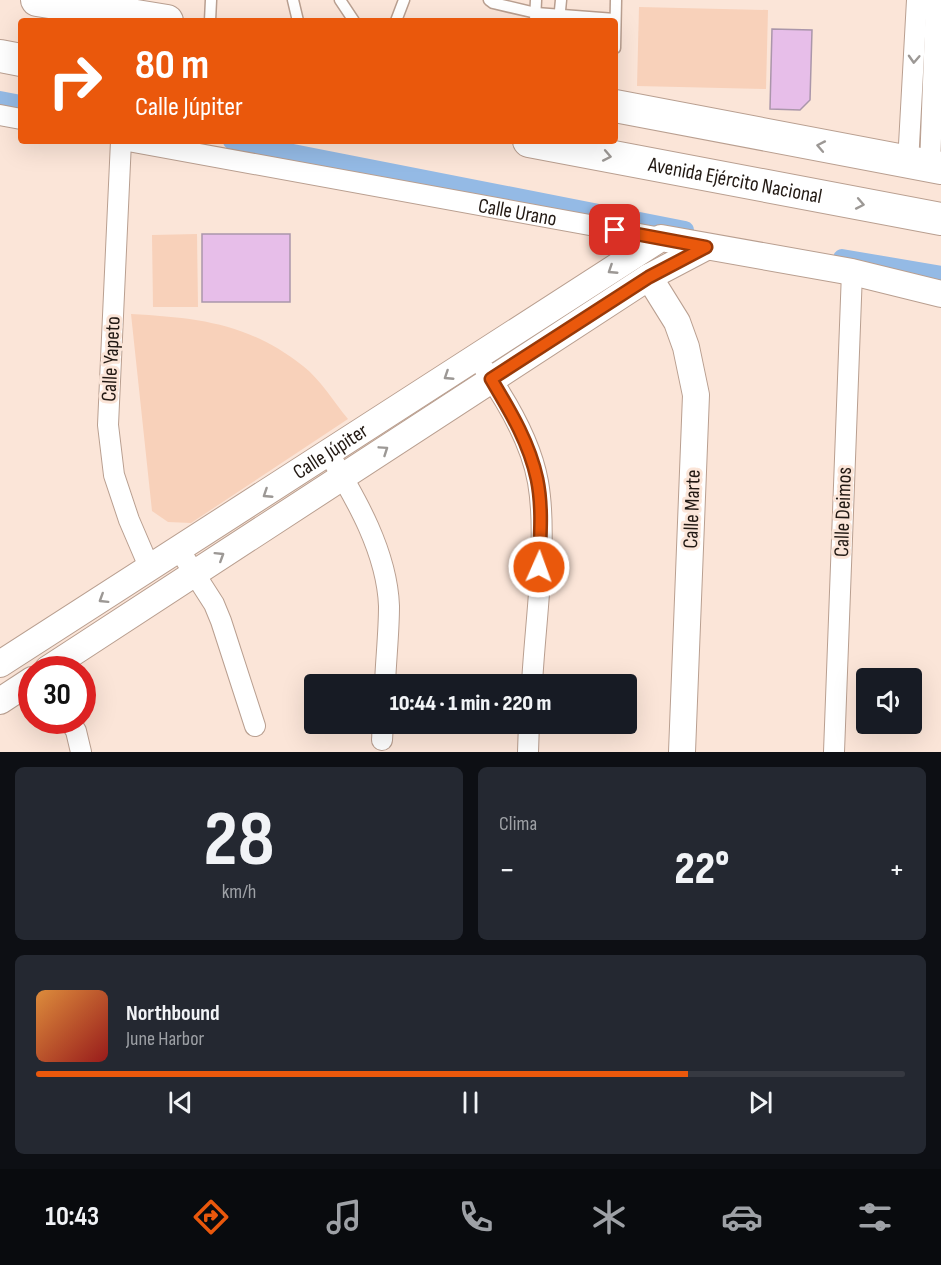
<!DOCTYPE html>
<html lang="es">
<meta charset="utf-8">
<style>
:root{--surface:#171b24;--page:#242831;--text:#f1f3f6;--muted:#9ea1a6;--line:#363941;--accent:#ea580c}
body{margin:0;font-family:"Sofia Sans Condensed",sans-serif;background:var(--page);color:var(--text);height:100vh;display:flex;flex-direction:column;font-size:22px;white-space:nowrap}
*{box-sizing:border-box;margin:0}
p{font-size:20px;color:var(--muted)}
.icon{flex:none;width:33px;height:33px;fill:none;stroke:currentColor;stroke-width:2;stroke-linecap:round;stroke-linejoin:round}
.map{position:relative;height:752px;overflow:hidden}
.panel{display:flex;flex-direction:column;gap:15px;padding:15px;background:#0d0f14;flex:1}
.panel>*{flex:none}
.guide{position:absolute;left:18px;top:18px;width:600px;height:126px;border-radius:6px;box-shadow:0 6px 24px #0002;background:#ea580c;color:#fff;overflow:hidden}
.fabs{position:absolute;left:856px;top:668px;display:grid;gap:12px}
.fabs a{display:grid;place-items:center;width:66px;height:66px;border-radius:6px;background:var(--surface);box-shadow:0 6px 24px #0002;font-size:30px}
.speed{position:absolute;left:18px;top:656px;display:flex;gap:12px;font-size:30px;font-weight:700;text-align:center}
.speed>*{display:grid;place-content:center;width:78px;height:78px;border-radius:50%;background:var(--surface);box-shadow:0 6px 24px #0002;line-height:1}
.speed .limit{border:9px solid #d22;background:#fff;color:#111}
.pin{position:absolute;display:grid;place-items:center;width:51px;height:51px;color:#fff;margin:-26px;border-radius:12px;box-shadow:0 3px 9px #0006}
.me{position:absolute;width:66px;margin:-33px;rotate:2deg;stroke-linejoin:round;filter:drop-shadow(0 0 4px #0008)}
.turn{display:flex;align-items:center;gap:21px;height:126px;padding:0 18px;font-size:27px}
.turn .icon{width:78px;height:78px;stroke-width:2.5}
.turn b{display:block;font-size:42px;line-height:51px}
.big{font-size:45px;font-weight:800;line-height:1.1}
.panel .tile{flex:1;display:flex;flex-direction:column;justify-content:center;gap:9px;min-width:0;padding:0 21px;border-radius:9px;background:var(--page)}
.panel .dial{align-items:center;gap:0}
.dial b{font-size:78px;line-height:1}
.song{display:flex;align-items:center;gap:18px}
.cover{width:72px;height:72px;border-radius:9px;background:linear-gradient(135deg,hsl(30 70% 55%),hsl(0 70% 35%))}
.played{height:6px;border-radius:3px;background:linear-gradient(90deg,var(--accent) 75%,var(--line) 75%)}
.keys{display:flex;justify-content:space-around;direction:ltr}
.heat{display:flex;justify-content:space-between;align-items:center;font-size:33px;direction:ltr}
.panel .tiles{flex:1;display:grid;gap:15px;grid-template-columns:1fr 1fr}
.tile:last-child{grid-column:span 2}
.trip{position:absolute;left:304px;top:674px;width:333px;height:60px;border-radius:6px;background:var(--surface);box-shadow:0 6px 24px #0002;font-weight:800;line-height:60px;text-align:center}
.tabs{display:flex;height:96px;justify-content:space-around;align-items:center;background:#090b0e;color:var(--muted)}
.tabs .icon{width:42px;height:42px}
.tabs .current{color:var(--accent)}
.tabs b{font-size:27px;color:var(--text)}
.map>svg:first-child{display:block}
</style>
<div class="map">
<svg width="941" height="752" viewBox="0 0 941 752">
<rect width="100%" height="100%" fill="#fbe5d8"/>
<g fill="#f8d1ba">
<polygon points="639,7 768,10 766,89 637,86"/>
<polygon points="197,234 198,307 153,307 152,235"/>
<path d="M131,314C199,318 248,323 303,366C320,379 334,402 348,419L191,523L168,522L152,511Z"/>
</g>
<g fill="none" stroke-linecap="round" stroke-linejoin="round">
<g stroke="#94bae5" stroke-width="18">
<polyline points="0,100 21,104"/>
<polyline points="232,141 685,230"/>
<polyline points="842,258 941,275"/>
</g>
</g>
<g fill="#e7bee9" stroke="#aa96aa" stroke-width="1.5">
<polygon points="772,29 812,30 810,100 800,110 770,109"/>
<rect x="202" y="234" width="88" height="68"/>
</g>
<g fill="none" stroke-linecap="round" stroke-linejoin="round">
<g stroke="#b99f90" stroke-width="13">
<g id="service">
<polyline points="293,0 298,21"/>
<polyline points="340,0 354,21"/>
<polyline points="489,0 493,3 536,13 615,19"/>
<polyline points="210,21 211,0"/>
<polyline points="396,21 404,0"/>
<polyline points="535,21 536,0"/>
<polyline points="559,21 561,0"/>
<polyline points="615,48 616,0"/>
</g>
</g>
<g stroke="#b99f90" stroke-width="22">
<g id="minor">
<polyline points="0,115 21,119"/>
<polyline points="121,141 108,425 114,475 129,520 150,569"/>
<path id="s1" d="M128,141L661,238"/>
<polyline points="908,163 917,0"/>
<polyline points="930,166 936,0"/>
<path d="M485,370C508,403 531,442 538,482C548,539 535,624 532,684"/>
<path d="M329,454C356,499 387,552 389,606C389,632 386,658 385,684"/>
<polyline points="180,551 214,604 221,621 255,726"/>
<polyline points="69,720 76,731 81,752"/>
<polyline points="382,740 383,723"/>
<polyline points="528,752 529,723"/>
<polyline points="834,752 852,272"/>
</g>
</g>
<g stroke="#b99f90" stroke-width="28">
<g id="tertiary">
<polyline points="649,277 677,322 686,347 696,395 682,752"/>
<path id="s2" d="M0,664L661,238L852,272L941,294"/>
<polyline points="48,669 649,277 706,247"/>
<polyline points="0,701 32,680"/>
</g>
</g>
<g stroke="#b99f90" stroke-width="34">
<g id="primary">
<polyline points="37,0 167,21"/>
<polyline points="0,56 21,60"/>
<polyline points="615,106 941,168"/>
<path id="s3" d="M529,141L941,219"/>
</g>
</g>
<use href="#service" stroke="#fff" stroke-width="10"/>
<use href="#minor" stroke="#fff" stroke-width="20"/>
<use href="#tertiary" stroke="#fff" stroke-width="26"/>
<use href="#primary" stroke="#fff" stroke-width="32"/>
</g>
<defs><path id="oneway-chevron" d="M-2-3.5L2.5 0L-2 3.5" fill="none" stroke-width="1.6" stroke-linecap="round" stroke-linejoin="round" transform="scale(1.5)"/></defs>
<g stroke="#9c9895">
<use href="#oneway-chevron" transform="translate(914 59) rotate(93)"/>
<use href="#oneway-chevron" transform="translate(821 146) rotate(-169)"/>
<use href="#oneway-chevron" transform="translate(607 156) rotate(11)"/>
<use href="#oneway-chevron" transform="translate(860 204) rotate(11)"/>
<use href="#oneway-chevron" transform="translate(612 270) rotate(147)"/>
<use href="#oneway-chevron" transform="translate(448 376) rotate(147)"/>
<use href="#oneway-chevron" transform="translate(384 450) rotate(-34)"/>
<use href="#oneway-chevron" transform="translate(267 494) rotate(147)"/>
<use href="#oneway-chevron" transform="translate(220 556) rotate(-32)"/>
<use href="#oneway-chevron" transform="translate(103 599) rotate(148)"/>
</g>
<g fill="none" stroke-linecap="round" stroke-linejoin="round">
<g stroke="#983908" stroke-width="15">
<path id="route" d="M539,567C540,538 543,508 537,479C529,442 510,411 491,379L649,277L706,247L615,230"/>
</g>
<use href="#route" stroke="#ea580c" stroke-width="10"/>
</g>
<g text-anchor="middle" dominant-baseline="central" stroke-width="6" stroke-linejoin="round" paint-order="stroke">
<g font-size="21" fill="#221913" stroke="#fbe5d8">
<text stroke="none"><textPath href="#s3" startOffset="210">Avenida Ejército Nacional</textPath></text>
<text stroke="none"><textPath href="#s1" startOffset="396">Calle Urano</textPath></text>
<text transform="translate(111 359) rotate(-87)">Calle Yapeto</text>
<text stroke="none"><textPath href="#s2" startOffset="393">Calle Júpiter</textPath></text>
<text transform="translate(692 509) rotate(-88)">Calle Marte</text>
<text transform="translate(843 512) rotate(-88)">Calle Deimos</text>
</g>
</g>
</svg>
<div class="fabs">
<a><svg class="icon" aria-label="sound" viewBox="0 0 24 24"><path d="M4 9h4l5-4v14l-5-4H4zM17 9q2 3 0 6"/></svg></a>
</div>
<div class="speed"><div class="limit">30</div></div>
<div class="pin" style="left:615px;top:230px;background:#d93025"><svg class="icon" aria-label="arrive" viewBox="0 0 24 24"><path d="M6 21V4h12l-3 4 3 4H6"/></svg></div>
<svg class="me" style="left:539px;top:567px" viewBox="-20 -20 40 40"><circle r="17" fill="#ea580c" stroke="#fff" stroke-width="3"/><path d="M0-11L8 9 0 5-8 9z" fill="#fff"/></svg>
<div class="trip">10:44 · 1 min · 220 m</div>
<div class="guide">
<div class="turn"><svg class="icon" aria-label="right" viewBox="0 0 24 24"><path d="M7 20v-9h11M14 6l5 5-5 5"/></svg><div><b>80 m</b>Calle Júpiter</div></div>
</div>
</div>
<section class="panel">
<div class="tiles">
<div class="tile dial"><b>28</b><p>km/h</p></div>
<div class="tile"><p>Clima</p>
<div class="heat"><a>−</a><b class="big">22°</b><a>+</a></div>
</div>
<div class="tile">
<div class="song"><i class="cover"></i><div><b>Northbound</b><p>June Harbor</p></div></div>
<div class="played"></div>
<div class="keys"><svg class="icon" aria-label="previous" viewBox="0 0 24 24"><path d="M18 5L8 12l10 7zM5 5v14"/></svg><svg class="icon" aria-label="pause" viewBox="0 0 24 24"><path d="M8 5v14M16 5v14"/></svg><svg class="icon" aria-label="next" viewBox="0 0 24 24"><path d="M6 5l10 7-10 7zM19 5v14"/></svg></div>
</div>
</div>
</section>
<nav class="tabs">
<b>10:43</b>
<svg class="icon current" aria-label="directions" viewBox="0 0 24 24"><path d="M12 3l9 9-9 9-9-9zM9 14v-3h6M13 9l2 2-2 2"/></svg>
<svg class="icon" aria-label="music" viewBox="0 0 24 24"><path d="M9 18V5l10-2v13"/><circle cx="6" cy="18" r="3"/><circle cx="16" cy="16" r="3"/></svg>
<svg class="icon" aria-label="phone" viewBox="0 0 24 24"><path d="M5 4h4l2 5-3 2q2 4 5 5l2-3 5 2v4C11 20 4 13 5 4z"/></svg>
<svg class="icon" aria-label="climate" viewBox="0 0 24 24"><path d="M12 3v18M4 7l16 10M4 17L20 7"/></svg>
<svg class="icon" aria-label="car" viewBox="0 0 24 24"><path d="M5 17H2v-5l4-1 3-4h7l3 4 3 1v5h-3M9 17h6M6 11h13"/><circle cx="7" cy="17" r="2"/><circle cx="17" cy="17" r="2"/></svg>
<svg class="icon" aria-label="filters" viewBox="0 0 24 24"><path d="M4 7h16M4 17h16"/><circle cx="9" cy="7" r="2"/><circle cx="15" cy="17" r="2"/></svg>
</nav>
